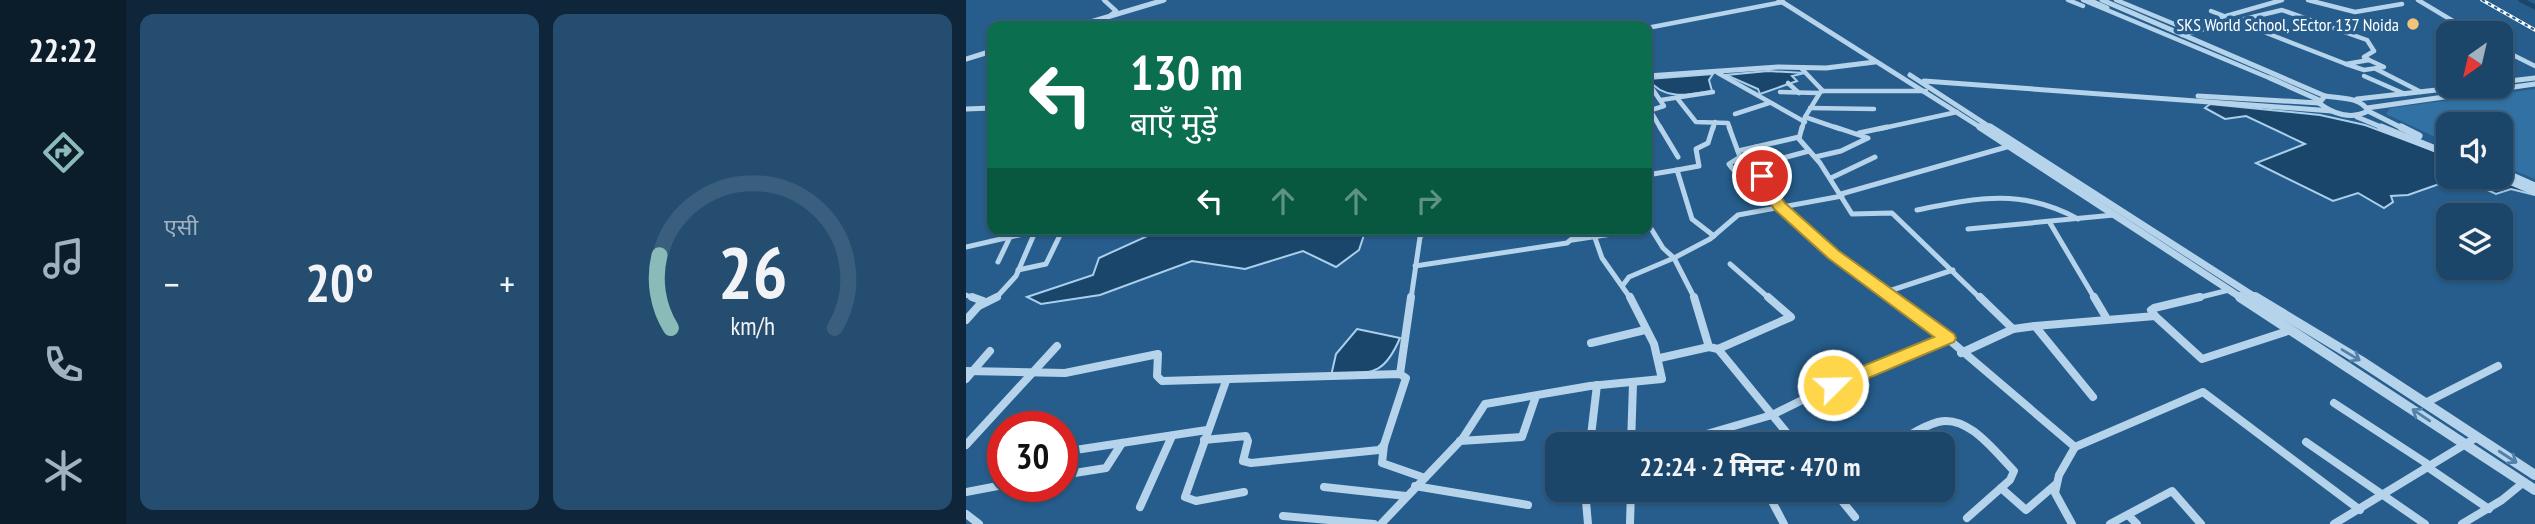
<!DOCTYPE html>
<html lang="hi">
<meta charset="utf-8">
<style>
:root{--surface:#1c4669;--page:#254d6f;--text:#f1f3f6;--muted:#a0b1c0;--line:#3a5e7d;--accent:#8bbbb9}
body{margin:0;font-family:"PT Sans Narrow","Noto Sans Devanagari",sans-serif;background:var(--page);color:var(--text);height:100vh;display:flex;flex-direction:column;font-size:26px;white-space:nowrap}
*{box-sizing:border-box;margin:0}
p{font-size:23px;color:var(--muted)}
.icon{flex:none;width:38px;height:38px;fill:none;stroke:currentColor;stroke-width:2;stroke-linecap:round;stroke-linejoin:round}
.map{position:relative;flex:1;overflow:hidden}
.sheet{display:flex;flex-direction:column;gap:14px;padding:14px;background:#0f263a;width:840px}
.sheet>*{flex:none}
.hud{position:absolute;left:21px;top:21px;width:665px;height:214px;border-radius:14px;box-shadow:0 2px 5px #0004,0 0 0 2px var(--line);background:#0b6e4f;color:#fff;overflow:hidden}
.needle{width:46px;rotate:214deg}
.fabs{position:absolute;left:1470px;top:21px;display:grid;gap:14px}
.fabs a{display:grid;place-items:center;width:77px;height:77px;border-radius:14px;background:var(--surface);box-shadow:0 2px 5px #0004,0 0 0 2px var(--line);font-size:35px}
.speed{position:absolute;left:21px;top:411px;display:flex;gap:14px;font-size:35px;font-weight:700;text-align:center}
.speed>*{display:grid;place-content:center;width:91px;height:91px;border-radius:50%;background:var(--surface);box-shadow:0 2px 5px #0004,0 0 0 2px var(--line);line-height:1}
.speed .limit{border:10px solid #d22;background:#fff;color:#111}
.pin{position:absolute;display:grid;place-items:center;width:60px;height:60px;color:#fff;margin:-30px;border:4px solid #fff;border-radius:50%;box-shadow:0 2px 7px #0007}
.me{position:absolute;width:77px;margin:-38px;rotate:67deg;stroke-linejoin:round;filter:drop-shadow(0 0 5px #0008)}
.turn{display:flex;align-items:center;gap:24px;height:147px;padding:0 28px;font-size:32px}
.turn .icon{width:91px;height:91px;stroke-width:2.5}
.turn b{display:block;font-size:49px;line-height:60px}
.lanes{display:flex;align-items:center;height:66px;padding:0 28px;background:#0003;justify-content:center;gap:35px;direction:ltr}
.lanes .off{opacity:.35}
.big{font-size:52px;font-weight:700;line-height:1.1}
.sheet .card{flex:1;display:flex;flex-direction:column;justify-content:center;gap:10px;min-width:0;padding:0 24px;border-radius:14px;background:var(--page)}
.sheet .dial{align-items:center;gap:0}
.dial svg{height:182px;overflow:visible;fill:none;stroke:var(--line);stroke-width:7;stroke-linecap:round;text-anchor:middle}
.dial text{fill:var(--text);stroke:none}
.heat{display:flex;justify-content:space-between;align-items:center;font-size:38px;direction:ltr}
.sheet .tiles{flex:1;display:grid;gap:14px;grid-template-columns:repeat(2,1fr)}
.trip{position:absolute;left:579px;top:432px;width:410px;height:70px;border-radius:14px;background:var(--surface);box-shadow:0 2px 5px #0004,0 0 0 2px var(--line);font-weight:700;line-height:70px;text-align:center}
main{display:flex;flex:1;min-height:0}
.dock{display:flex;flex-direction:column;width:126px;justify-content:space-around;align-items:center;background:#0b1c2a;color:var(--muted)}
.dock .icon{width:49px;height:49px}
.dock .selected{color:var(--accent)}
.dock b{font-size:32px;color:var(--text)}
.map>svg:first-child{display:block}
</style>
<main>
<nav class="dock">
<b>22:22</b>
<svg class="icon selected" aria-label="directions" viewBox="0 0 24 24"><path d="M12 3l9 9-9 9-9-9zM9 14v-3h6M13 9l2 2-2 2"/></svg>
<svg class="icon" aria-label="music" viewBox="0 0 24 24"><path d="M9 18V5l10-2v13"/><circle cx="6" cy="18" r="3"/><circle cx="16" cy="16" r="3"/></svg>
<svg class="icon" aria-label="phone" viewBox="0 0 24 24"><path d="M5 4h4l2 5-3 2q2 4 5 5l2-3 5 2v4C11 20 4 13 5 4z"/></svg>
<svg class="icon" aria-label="climate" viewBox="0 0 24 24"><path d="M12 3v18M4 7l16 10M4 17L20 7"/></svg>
</nav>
<section class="sheet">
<div class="tiles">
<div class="card"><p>एसी</p>
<div class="heat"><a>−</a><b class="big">20°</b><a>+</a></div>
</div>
<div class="card dial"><svg viewBox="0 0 100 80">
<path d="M14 69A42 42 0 1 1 86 69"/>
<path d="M14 69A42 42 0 0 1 9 37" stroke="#8bbbb9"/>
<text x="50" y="56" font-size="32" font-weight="700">26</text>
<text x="50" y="72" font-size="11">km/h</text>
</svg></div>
</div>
</section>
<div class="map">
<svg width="1569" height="524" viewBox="0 0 1569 524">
<rect width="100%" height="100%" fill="#265d8c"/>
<polygon fill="#3171a3" points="1569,89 1569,179 1535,165 1535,124 1482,124 1482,143 1420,114 1424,108"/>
<g fill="#1b466c" stroke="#aacfeb" stroke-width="2">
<polygon points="802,71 839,73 826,76 831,81 794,94 792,89 760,75"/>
<path d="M747,74L743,80L746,91C723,95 698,101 682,79Z"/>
<path d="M1244,104L1354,115L1399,125L1482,156V177C1515,177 1541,177 1569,195L1545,189L1530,194L1493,177L1442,195L1425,196L1427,202L1418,208L1392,193L1367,201L1290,163L1339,144L1280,116L1259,119L1239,108Z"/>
<polygon points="185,229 413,229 399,232 393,250 370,267 337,251 279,269 226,261 134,295 75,304 61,297 127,275 133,258 186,234"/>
<path d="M391,329L434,338C417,378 404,372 365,376L370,354Z"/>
</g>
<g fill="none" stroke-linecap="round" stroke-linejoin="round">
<polyline stroke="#1b466c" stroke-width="5" points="1555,0 1569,7"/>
<g stroke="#b5d3ea" stroke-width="4.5">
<polyline points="138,0 150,11 145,15"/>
<polyline points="1102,0 1117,6"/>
<polyline points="1117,0 1313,82"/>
<polyline points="1150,0 1218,28 1316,0"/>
<polyline points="1342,0 1389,12 1436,4"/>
<polyline points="1452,0 1507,33"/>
<polyline points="1245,11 1258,16"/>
<polyline points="1270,21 1380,64"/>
<polyline points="1270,21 1316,10 1401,40 1408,51 1398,57 1403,60"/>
<polyline points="681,28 817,2"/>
<polyline points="1216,35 1261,23"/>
<polyline points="1535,49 1569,66"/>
<polygon points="1403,60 1418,67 1398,70 1380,64"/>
<polyline points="835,68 857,91"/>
<polyline points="1410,69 1455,92"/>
<polyline points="752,73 839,122"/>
<polyline points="1398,76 1439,94"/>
<polyline points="681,81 698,106 682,111"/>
<polyline points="822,83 833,93"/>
<polyline points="814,92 852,93"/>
<polyline points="711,98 730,122 762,123 764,129"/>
<polyline points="695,100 747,92"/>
<polyline points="844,108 908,109"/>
<polyline points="684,110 695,129"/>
<polyline points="769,114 803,103"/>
<polyline points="839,117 874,129"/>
<polyline points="747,129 749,122"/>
<polyline points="836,129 839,117 855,91 960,91"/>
<polyline points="913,129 991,112"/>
</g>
<g stroke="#b5d3ea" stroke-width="5">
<polyline points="694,127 712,157"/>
<polyline points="747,127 742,143 730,149 733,166 711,170 726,219 748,236"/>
<path d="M763,127L774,157L763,164C771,176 781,178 795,176C827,229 878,262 928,299"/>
<polyline points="836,127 833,139 854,163 886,214 926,213 1015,299"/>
<polyline points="893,133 921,127"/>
<polyline points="790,147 806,161 843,151"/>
<polyline points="772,151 833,137"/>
<polyline points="849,157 875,151 902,138 869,127"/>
<polyline points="681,175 711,170"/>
<polyline points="865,178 909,157"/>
<polyline points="875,194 1044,146"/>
<polyline points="681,209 681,215"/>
<path d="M951,210C1011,198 1056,188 1112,219"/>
<polyline points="1084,223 1129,299"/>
<polyline points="1002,229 1148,215"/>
<polyline points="629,238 636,258 665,299"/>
<polyline points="606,240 680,229"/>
<polyline points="0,247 79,229"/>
<polyline points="32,262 44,237"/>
<polyline points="764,264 804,299"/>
<polyline points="449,266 601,243 607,238 606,229"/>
<polyline points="52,270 80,264 97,229"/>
<polyline points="657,285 663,277 708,258 697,248 681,222"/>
<polyline points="920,292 987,270"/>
<polyline points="0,295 11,299"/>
<polyline points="29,299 50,276 69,232"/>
<polyline points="445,299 454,237 461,229"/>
<polyline points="729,299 708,258 744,239 772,215 876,196"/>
<polyline points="1227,299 1263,290"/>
</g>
<g stroke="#b5d3ea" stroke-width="8">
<polyline points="728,297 743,347 752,349 830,444"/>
<polyline points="925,297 981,338 1109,447"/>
<polyline points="1014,297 1047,329 1069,326"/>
<polyline points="1128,297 1141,319"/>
<polyline points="15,305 31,297"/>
<polyline points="1189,316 1236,359 1325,330"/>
<polyline points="0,320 17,301 6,297"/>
<polyline points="625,343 679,330"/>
<polyline points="752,349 825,317 802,297"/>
<polyline points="995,353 1047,329"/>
<polyline points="694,358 743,347"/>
<polyline points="0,371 99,373 192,354 191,376 196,381 434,374 440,378 418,445 413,450 285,463 277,461 282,441 280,436 238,440"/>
<polyline points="434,374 445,297"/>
<polyline points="0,379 24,351"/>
<polyline points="260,381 219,497 230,501 278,492"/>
<polyline points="1127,397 1069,326 1189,316 1185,310 1188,308 1234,297"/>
<polyline points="1368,403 1463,465"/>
<polyline points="1459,403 1532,366"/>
<polyline points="494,441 556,437 570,396"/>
<polyline points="1340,442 1459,524"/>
<polyline points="624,444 631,385"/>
<polyline points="665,444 667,384"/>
<polyline points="706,444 806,415 867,385 981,338"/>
<polyline points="797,444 822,434"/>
<path d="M927,444C942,437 956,426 972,422C1002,414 1029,452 1048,471L1044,480L1001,518"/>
<polyline points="0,445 91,346"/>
<polyline points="418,445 416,463 459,478"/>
<polyline points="1109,447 1237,392 1394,510"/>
<polyline points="96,452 241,430"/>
<polyline points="1460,466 1523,509"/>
<polyline points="96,475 140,468 156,443"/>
<polyline points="449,486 562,505"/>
<polyline points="358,487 440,496"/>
<polyline points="1035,488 1060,510 1089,485"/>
<polyline points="619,490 622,524"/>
<polyline points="800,490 818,524"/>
<polyline points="867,490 889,517"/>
<polyline points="0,492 37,485"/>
<polyline points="174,507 206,436"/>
<polyline points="0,514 13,524"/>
<polyline points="1162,515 1171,524"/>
<polyline points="317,516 408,524"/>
<polyline points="415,524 497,438 519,404 624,386 696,379 688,344 664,297"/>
<polyline points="664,524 665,490"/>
<polyline points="1106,524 1089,493 1093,475 1109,447"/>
<polyline points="1144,524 1206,491 1235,524"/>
<polyline points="1368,524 1511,437"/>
<polyline points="1496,524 1536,500 1558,482"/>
</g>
<g stroke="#b5d3ea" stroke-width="5">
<polyline points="813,0 1017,129"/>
<polyline points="1123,0 1141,8"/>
<polyline points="1136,0 1359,96"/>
<polyline points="111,26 198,0"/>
<polyline points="0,59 26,51"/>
<polyline points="944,75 1027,129"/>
<polyline points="681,76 812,67 860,68 909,62"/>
<polyline points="1304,78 1353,100"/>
<polyline points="958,81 1366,111"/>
<polyline points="1535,82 1569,78"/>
<polyline points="1232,96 1353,103"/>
<path d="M1359,96C1373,98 1395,97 1402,111C1385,120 1367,114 1353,103Z"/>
<polyline points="1391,99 1506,86"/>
<polyline points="1401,108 1569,84"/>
<polyline points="0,109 26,108"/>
<polyline points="1402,111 1438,129"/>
<polyline points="1391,117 1420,129"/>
</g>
<g stroke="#b5d3ea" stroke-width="7">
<polyline points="1014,127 1277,299"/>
<polyline points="1024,127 1292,299"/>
<polyline points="1415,127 1482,154"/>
<polyline points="1435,127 1453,136"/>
<polyline points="1535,171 1569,186"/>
<polyline points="1534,177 1569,192"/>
</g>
<g stroke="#b5d3ea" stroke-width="10">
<polyline points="1274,297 1569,490"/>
<polyline points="1289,297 1395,361 1569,475"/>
</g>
<g stroke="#fff" stroke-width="3.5">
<polyline id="rail" points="1516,0 1569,30"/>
</g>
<use href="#rail" stroke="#265d8c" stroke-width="2" stroke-dasharray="3.5" stroke-linecap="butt"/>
</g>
<defs><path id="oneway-shaft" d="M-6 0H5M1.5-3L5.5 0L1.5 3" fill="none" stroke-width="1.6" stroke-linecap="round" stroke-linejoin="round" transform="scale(1.75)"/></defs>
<g stroke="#5180a8">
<use href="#oneway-shaft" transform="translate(1385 355) rotate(31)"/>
<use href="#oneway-shaft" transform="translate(1455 415) rotate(-146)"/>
<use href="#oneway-shaft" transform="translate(1542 457) rotate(33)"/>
</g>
<polygon fill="#ffd54a" stroke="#a68a30" stroke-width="2" points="796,172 800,173 819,203 873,251 988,334 990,338 988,342 874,390 860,390 858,385 860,381 968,337 862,258 808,209 789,176"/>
<circle fill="#f3c37a" stroke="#265d8c" stroke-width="2.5" cx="1447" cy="24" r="7"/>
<g text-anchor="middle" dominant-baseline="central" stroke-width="7" stroke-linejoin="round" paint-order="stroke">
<g font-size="18" fill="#fff" stroke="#265d8c" text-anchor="end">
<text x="1433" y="24">SKS World School, SEctor 137 Noida</text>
</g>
</g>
</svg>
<div class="fabs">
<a><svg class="needle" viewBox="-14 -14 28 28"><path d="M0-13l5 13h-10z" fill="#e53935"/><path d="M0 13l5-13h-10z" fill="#a0b1c0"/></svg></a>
<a><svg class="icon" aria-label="sound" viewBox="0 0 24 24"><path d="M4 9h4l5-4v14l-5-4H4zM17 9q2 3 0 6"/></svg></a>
<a><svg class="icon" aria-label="layers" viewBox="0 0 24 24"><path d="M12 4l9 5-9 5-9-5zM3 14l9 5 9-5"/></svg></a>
</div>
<div class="speed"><div class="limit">30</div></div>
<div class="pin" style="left:796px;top:176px;background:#d93025"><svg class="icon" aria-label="arrive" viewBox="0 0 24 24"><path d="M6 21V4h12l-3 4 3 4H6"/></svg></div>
<svg class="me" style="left:867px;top:385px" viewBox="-20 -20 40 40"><circle r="17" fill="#ffd54a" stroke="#fff" stroke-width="3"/><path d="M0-11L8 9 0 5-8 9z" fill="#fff"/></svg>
<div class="trip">22:24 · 2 मिनट · 470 m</div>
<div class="hud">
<div class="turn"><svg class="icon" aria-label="left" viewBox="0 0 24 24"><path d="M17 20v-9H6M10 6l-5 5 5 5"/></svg><div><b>130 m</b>बाएँ मुड़ें</div></div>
<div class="lanes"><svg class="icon" aria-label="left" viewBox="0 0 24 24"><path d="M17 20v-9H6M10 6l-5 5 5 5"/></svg><svg class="icon off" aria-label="ahead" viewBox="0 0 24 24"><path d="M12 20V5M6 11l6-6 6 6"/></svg><svg class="icon off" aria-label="ahead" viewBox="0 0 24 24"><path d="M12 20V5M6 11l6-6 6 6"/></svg><svg class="icon off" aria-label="right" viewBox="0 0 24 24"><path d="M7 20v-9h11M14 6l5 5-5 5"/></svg></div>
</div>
</div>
</main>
